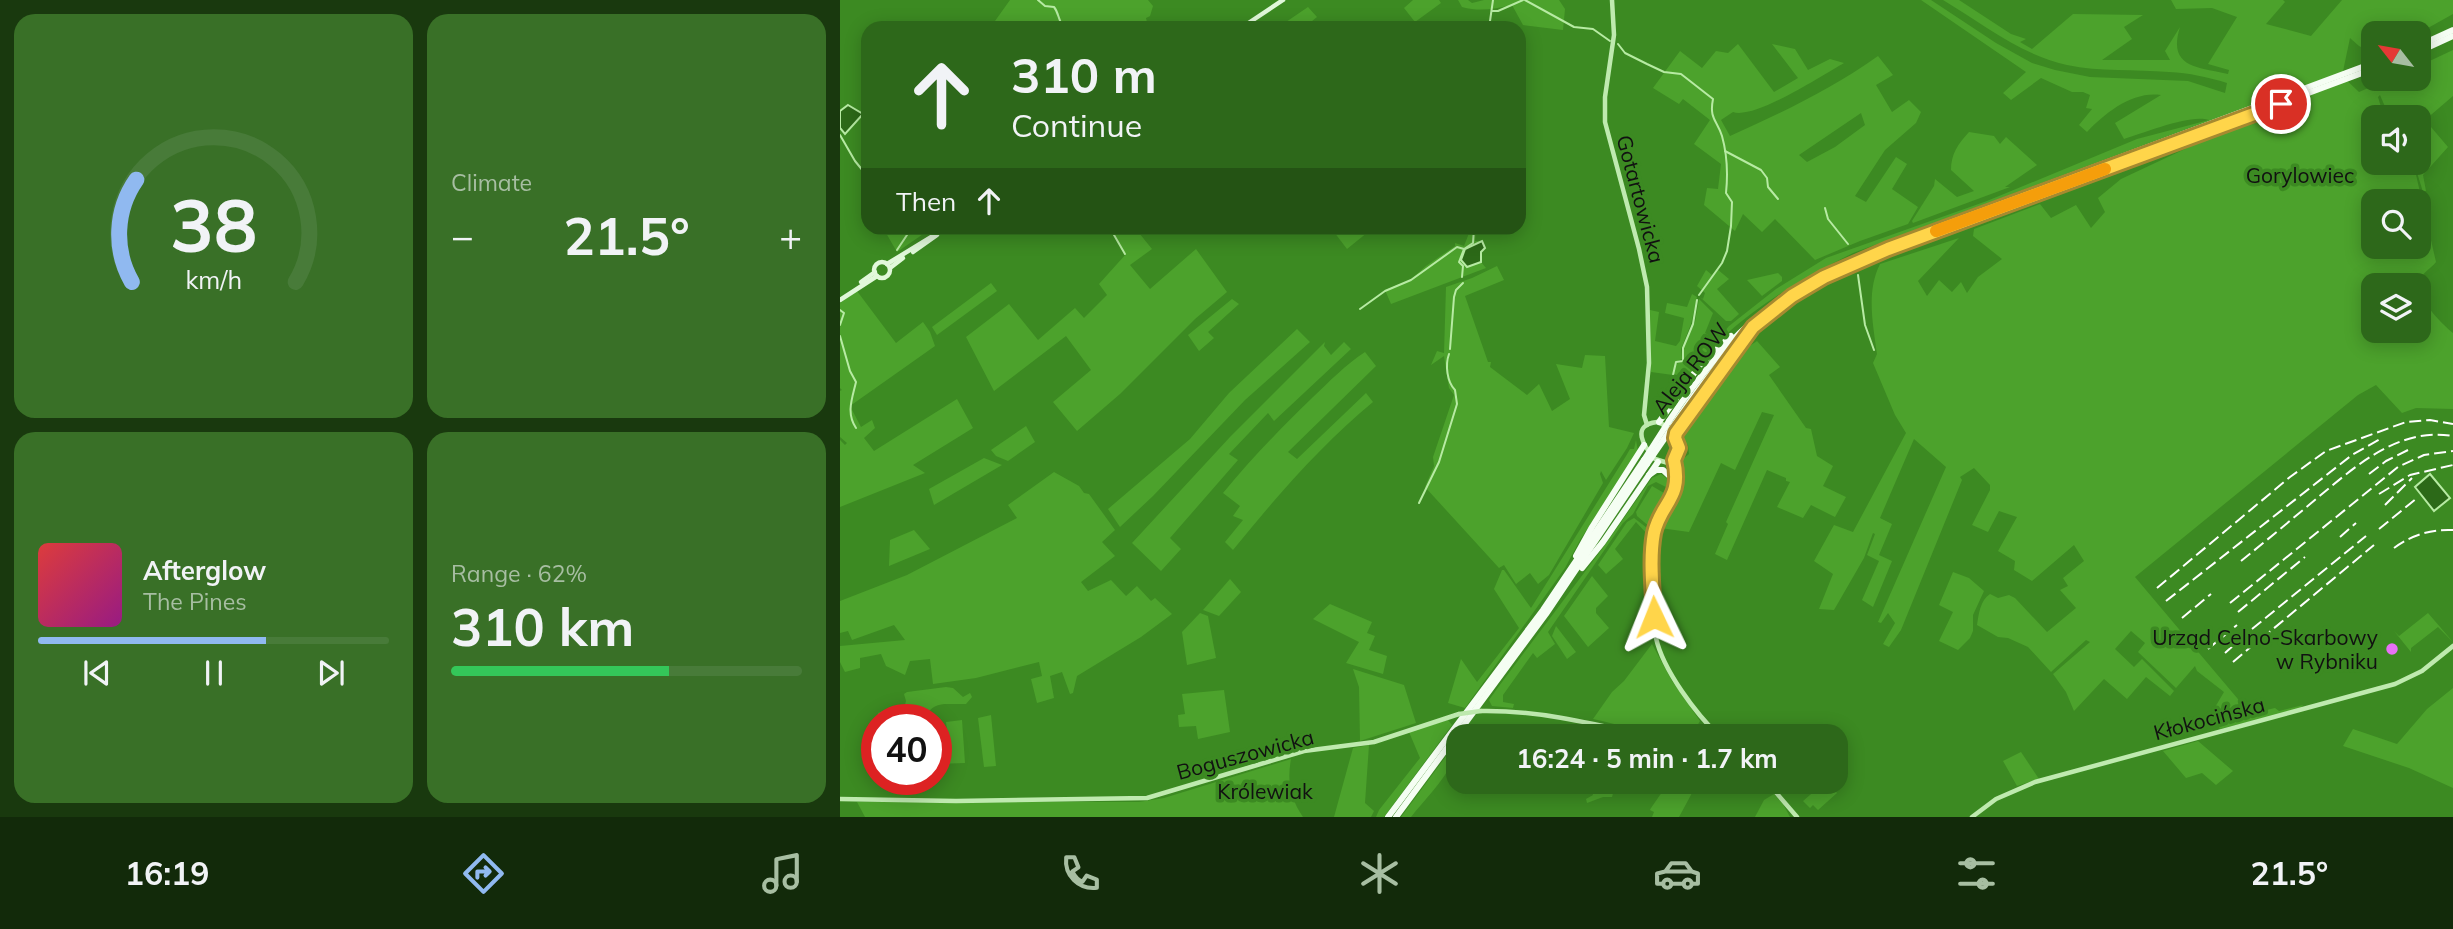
<!DOCTYPE html>
<meta charset="utf-8">
<style>
:root{--surface:#2d681a;--page:#397027;--text:#f1f3f6;--muted:#a7bea2;--line:#487b39;--accent:#90b9f0}
body{margin:0;font-family:Mulish,sans-serif;background:var(--page);color:var(--text);height:100vh;display:flex;flex-direction:column;font-size:26px;white-space:nowrap}
*{box-sizing:border-box;margin:0}
p{font-size:23px;color:var(--muted)}
.icon{flex:none;width:38px;height:38px;fill:none;stroke:currentColor;stroke-width:2;stroke-linecap:round;stroke-linejoin:round}
.map{position:relative;flex:1;overflow:hidden}
.sheet{display:flex;flex-direction:column;gap:14px;padding:14px;background:#19390e;width:840px}
.sheet>*{flex:none}
.hud{position:absolute;left:21px;top:21px;width:665px;height:214px;border-radius:21px;box-shadow:0 4px 18px #0003;background:#2d681a;color:var(--text);overflow:hidden}
.needle{width:46px;rotate:301deg}
.tools{position:absolute;left:1521px;top:21px;display:grid;gap:14px}
.tools a{display:grid;place-items:center;width:70px;height:70px;border-radius:14px;background:var(--surface);box-shadow:0 4px 18px #0003;font-size:35px}
.speed{position:absolute;left:21px;top:704px;display:flex;gap:14px;font-size:35px;font-weight:700;text-align:center}
.speed>*{display:grid;place-content:center;width:91px;height:91px;border-radius:50%;background:var(--surface);box-shadow:0 4px 18px #0003;line-height:1}
.speed .limit{border:10px solid #d22;background:#fff;color:#111}
.pin{position:absolute;display:grid;place-items:center;width:60px;height:60px;color:#fff;margin:-30px;border:4px solid #fff;border-radius:50%;box-shadow:0 2px 7px #0007}
.me{position:absolute;width:77px;margin:-38px;rotate:358deg;stroke-linejoin:round;filter:drop-shadow(0 0 5px #0008)}
.turn{display:flex;align-items:center;gap:24px;height:147px;padding:0 35px;font-size:32px}
.turn .icon{width:91px;height:91px;stroke-width:2.5}
.turn b{display:block;font-size:49px;line-height:60px}
.then{display:flex;align-items:center;height:66px;padding:0 35px;background:#0003;gap:14px;font-size:26px}
.big{font-size:52px;font-weight:700;line-height:1.1}
.sheet .widget{flex:1;display:flex;flex-direction:column;justify-content:center;gap:10px;min-width:0;padding:0 24px;border-radius:21px;background:var(--page)}
.sheet .dial{align-items:center;gap:0}
.dial svg{height:182px;overflow:visible;fill:none;stroke:var(--line);stroke-width:7;stroke-linecap:round;text-anchor:middle}
.dial text{fill:var(--text);stroke:none}
.song{display:flex;align-items:center;gap:21px}
.cover{width:84px;height:84px;border-radius:10px;background:linear-gradient(135deg,hsl(0 70% 55%),hsl(310 70% 35%))}
.played{height:7px;border-radius:4px;background:linear-gradient(90deg,var(--accent) 65%,var(--line) 65%)}
.keys{display:flex;justify-content:space-around;direction:ltr}
.heat{display:flex;justify-content:space-between;align-items:center;font-size:38px;direction:ltr}
.charge{height:10px;border-radius:5px;background:linear-gradient(90deg,#34c759 62%,var(--line) 0)}
.sheet .tiles{flex:1;display:grid;gap:14px;grid-template-columns:repeat(2,1fr)}
.trip{position:absolute;left:606px;top:724px;width:402px;height:70px;border-radius:21px;background:var(--surface);box-shadow:0 4px 18px #0003;font-weight:700;line-height:70px;text-align:center}
.tabs{display:flex;height:112px;justify-content:space-around;align-items:center;background:#122a0a;color:var(--muted)}
.tabs .icon{width:49px;height:49px}
.tabs .current{color:var(--accent)}
.tabs b{font-size:32px;color:var(--text)}
main{display:flex;flex:1;min-height:0}
.map>svg:first-child{display:block}
</style>
<main>
<section class="sheet">
<div class="tiles">
<div class="widget dial"><svg viewBox="0 0 100 80">
<path d="M14 69A42 42 0 1 1 86 69"/>
<path d="M14 69A42 42 0 0 1 16 24" stroke="#90b9f0"/>
<text x="50" y="56" font-size="32" font-weight="700">38</text>
<text x="50" y="72" font-size="11">km/h</text>
</svg></div>
<div class="widget"><p>Climate</p>
<div class="heat"><a>−</a><b class="big">21.5°</b><a>+</a></div>
</div>
<div class="widget">
<div class="song"><i class="cover"></i><div><b>Afterglow</b><p>The Pines</p></div></div>
<div class="played"></div>
<div class="keys"><svg class="icon" aria-label="previous" viewBox="0 0 24 24"><path d="M18 5L8 12l10 7zM5 5v14"/></svg><svg class="icon" aria-label="pause" viewBox="0 0 24 24"><path d="M8 5v14M16 5v14"/></svg><svg class="icon" aria-label="next" viewBox="0 0 24 24"><path d="M6 5l10 7-10 7zM19 5v14"/></svg></div>
</div>
<div class="widget"><p>Range · 62%</p><b class="big">310 km</b><div class="charge"></div></div>
</div>
</section>
<div class="map">
<svg width="1613" height="817" viewBox="0 0 1613 817">
<rect width="100%" height="100%" fill="#3c8a22"/>
<g fill="#4ca22c" fill-rule="evenodd">
<path d="M170,0H308L313,6L310,16L306,18L307,22L304,23L306,28H191L188,25C177,32 165,27 155,21Z"/>
<polygon points="573,0 599,0 601,3 575,22 564,8"/>
<path d="M618,0H628L632,3L644,0H719L725,9L723,30L683,25L672,5C654,9 640,12 622,7Z"/>
<path d="M1081,0H1091L1156,43L1192,63L1215,70L1250,77L1348,81L1385,93L1387,83C1368,77 1349,73 1329,72C1295,69 1260,72 1227,65C1181,55 1143,24 1103,0H1119L1171,34L1186,39L1180,42L1192,49L1233,14L1303,15L1284,27L1292,39L1262,60H1330L1325,51L1340,27C1327,68 1358,67 1388,74L1389,70L1368,64L1397,17L1372,8L1336,9L1331,0H1443L1445,2L1426,24L1471,36L1502,0H1613V14L1579,33H1533V53L1519,46L1510,38L1502,76L1519,92L1549,79H1578L1579,66L1613,50V96L1585,120L1608,147L1583,175L1586,191L1583,192L1574,163H1578V117H1547L1546,109L1540,95L1538,97L1544,117H1533V163H1571L1574,166L1596,262C1592,267 1583,273 1581,278C1573,296 1601,323 1613,333V409L1576,408L1562,413L1536,385L1518,395L1295,577L1408,711L1414,713L1435,708L1439,711L1463,705L1460,709L1380,729L1371,714L1384,692L1357,671L1355,666L1336,688L1298,652L1305,643L1291,631L1275,649L1294,667L1302,659L1334,691L1330,696L1306,677L1287,699L1264,679L1234,711L1226,692L1213,674L1250,642L1246,640L1211,672L1188,647L1168,638L1158,637L1137,625C1139,613 1140,601 1150,594L1158,598L1169,595L1175,598L1207,632L1236,608L1220,590L1228,586L1223,578L1244,561L1234,545L1192,581L1174,570L1175,561L1158,551L1177,517L1159,511L1148,532L1132,525L1150,490V485L1134,468L1120,477L1122,480L1061,630L1049,647L1043,644L1055,623L1048,613L1041,623L1038,622L1106,467L1074,439L1040,518L1052,524L1039,555L1052,561L1033,607L1022,600L1039,561L1027,555L1035,534L1033,533L1024,558L994,610L979,609L993,574L974,561L994,525L1013,532L1066,433L1055,415L1033,363L1037,354C1033,324 1026,292 1040,264L1119,238L1078,281L1087,296L1099,280L1112,292L1121,282L1127,293L1138,277L1162,259L1133,236L1134,229L1200,204L1211,218L1236,205L1251,228L1265,212L1258,198L1281,179L1379,133L1371,120L1013,253C948,286 882,324 841,387L837,384L842,377L834,374L836,364L844,361L843,348L855,322L859,299L873,313L865,333L877,340L889,326L936,289L986,258L1147,201L1297,139L1369,120C1349,114 1305,133 1284,139L1275,123L1321,95C1293,91 1266,112 1247,132L1239,125L1252,109L1246,108L1250,95L1243,92H1232L1201,78L1171,100L1163,93L1186,72ZM1533,201H1578V247H1533ZM1533,285H1578V331H1533Z"/>
<polygon points="468,7 477,17 466,26 467,28 450,28 446,22"/>
<path d="M898,44L934,92L958,78L932,44L955,49L968,70L990,59L1004,63C983,75 914,120 893,112L881,120L890,136C941,113 992,89 1038,56L1053,75L1036,85L1052,112L1069,100L1081,112L1076,123L1045,150L1015,196L1026,202L1056,157L1067,164L1052,189L1078,207L1068,224L1020,241L975,260L935,219L922,232L903,214L895,231L864,205L867,188L878,189L881,164L854,144L870,120L843,99L839,104L813,88L840,51L862,68L876,51L888,53ZM1021,113L1025,125L995,147L967,162L959,155Z"/>
<path d="M1129,132L1154,136L1160,144L1166,137L1197,165L1165,187H1170L1073,223L1072,221L1094,186L1095,179L1117,197L1134,191L1111,170C1111,154 1118,144 1129,132Z"/>
<polygon points="54,228 92,228 57,252 46,233 55,230"/>
<polygon points="271,228 295,228 312,249 290,265 310,289 356,249 387,292 355,319 280,394 237,431 213,402 251,370 226,336 154,391 126,337 169,304 198,340 235,308 244,318 267,295 259,284 286,254"/>
<polygon points="491,228 533,228 507,249"/>
<polygon points="631,228 636,228 635,241 642,241 625,249 627,267 641,262 646,268 551,304 545,290 570,280 586,266 615,246 615,243 624,246"/>
<polygon points="657,266 664,280 625,296 648,362 651,362 650,367 687,395 699,384 712,411 730,399 716,364 742,368 745,355 765,356 769,427 794,433 787,448 766,480 761,471 760,474 763,483 709,575 698,584 690,573 676,584 664,565 659,568 585,487 594,466 593,457 614,395 609,388 604,356 591,365 597,351 604,353 606,287 632,278"/>
<polygon points="877,269 889,279 877,289 899,314 891,321 886,321 860,297 863,299 865,293 857,286 866,270 872,275"/>
<polygon points="938,273 942,277 942,281 922,296 907,280"/>
<polygon points="151,283 157,291 97,335 92,327"/>
<polygon points="17,291 56,343 83,322 90,332 95,346 10,406 21,427 32,420 35,428 24,438 34,451 117,399 133,428 73,465 85,473 0,507 0,440 5,445 7,443 0,437 0,391 2,390 0,388 0,303"/>
<polygon points="852,294 857,297 851,324 841,349 842,359 835,362 833,375 811,372 810,310 819,312 815,341 836,346 840,341 844,318 825,313 827,303 847,307"/>
<polygon points="392,299 399,304 368,332 374,338 359,351 348,335"/>
<polygon points="457,329 470,342 405,400 313,496 280,527 268,509 350,439 389,393"/>
<polygon points="917,341 940,367 929,375 966,428 971,429 977,456 993,466 983,486 1006,497 995,517 971,505 963,518 937,507 950,482 946,481 946,478 927,470 887,560 875,554 888,524 886,522 934,415 922,412 895,470 881,463 849,532 820,528 839,489 838,463 849,454 848,445 840,440 847,422 899,353"/>
<polygon points="485,342 484,346 491,355 504,342 511,349 434,421 428,413 389,454 398,460 330,538 341,549 321,571 292,543 390,437"/>
<path d="M525,352L536,366L448,452L457,459L526,393L533,402C481,445 436,497 393,550L385,542L403,520L393,516L400,506L383,493C411,459 440,429 472,398C489,382 505,365 525,352Z"/>
<polygon points="186,426 195,442 168,461 156,456 151,450"/>
<polygon points="796,440 798,452 740,540 725,568 625,708 608,703 621,659 637,682 679,628 654,589 662,570 664,570 691,608 786,456 790,449 794,449"/>
<polygon points="144,458 162,465 94,505 89,489"/>
<polygon points="214,472 239,486 244,493 249,494 275,530 262,542 275,556 241,582 248,591 271,580 286,596 297,586 311,601 315,598 332,614 301,637 237,676 233,693 230,694 222,672 210,676 214,698 197,703 191,679 202,676 199,662 136,678 93,684 90,659 70,661 65,675 46,666 41,654 20,658 20,668 5,672 0,662 0,646 65,640 54,625 12,640 8,631 0,633 0,601 67,575 177,518 168,505"/>
<polygon points="821,474 829,480 828,485 811,528 797,516 796,512 812,486 824,493 826,487 816,482 808,486 793,514 783,523 708,632 715,644 697,658 693,653 663,695 663,702 674,704 673,708 652,706 649,700 659,686 765,545 812,478"/>
<polygon points="794,518 811,531 809,536 796,522 775,549 783,559 766,574 758,565 787,522"/>
<polygon points="74,530 90,549 49,566 50,540"/>
<polygon points="1113,572 1129,578 1144,591 1133,615 1133,631 1130,638 1118,650 1099,641 1113,612 1099,605"/>
<polygon points="752,576 768,596 756,608 756,613 769,628 748,647 724,616"/>
<polygon points="390,579 401,592 379,616 363,610"/>
<polygon points="490,604 532,622 527,633 535,636 529,650 547,656 543,674 506,663 519,642 473,619"/>
<polygon points="360,613 368,616 376,658 347,665 342,632"/>
<polygon points="1588,613 1613,642 1598,627 1571,648 1571,652 1554,631 1559,636"/>
<polygon points="716,626 736,652 727,659 712,636"/>
<path d="M812,644L832,681L860,721L853,733C820,740 786,726 753,719L772,692L784,681Z"/>
<polygon points="513,669 564,685 576,723 520,741 519,687"/>
<path d="M106,687L113,688L123,697L130,693L132,697L126,704C105,705 95,699 83,719H37V722L38,713L48,709L64,708L66,701L64,694L67,692Z"/>
<polygon points="1613,688 1613,788 1569,768 1503,746 1513,729 1557,744 1587,709"/>
<polygon points="384,690 390,732 358,739 356,726 339,727 338,715 345,714 342,694"/>
<polygon points="151,715 156,766 144,767 138,718"/>
<polygon points="122,720 125,763 96,764 96,739 108,738 106,722"/>
<polygon points="608,720 612,725 544,817 536,817 539,810 580,758 569,732"/>
<path d="M618,740C618,768 588,795 571,817H561Z"/>
<polygon points="1358,741 1393,771 1376,785 1362,773 1346,778 1323,751"/>
<polygon points="529,745 525,803 534,811 531,817 494,817 513,748"/>
<polygon points="1181,752 1199,779 1177,786 1163,761"/>
<path d="M451,759C447,781 450,798 463,817H25L17,802H299L324,798Z"/>
<polygon points="748,782 769,782 771,786 776,782 772,797 763,797 747,803 746,799 753,795"/>
<polygon points="829,782 858,782 839,817 812,817 814,812 810,810 811,808"/>
<polygon points="985,782 988,782 997,793 978,810 973,805 970,808 963,801"/>
<polygon points="934,794 943,804 950,817 915,817 924,800"/>
</g>
<g fill="#2c6918" stroke="#b7eba3" stroke-width="2">
<polygon points="8,105 23,114 5,134 0,128 0,111"/>
<polygon points="642,241 645,248 641,252 641,262 627,267 621,260 625,249"/>
<polygon points="1590,474 1610,498 1594,511 1575,487"/>
</g>
<g fill="none" stroke-linecap="round" stroke-linejoin="round">
<g stroke="#b7eba3" stroke-width="2">
<path d="M198,0L205,6L214,7C219,13 218,20 223,26"/>
<polyline points="685,0 734,27 753,29 770,41"/>
<polyline points="652,11 658,11 683,0"/>
<polyline points="649,28 653,0"/>
<path d="M778,44L785,53L807,64L824,72L841,74L873,99C869,119 877,120 882,136C887,154 888,174 886,193L892,202L891,226L887,251L882,263L859,295"/>
<polyline points="0,135 15,161 28,177"/>
<polyline points="885,151 921,170 927,178 928,187 938,199"/>
<polyline points="985,208 988,219 1008,244"/>
<polyline points="270,228 285,254"/>
<polyline points="57,250 67,235 69,228"/>
<polyline points="1018,275 1025,325 1034,350"/>
<polyline points="622,277 623,266 619,262 624,249 633,243 634,228"/>
<polyline points="520,309 545,291 571,280 617,247 624,249"/>
<polyline points="0,310 4,313 0,325"/>
<path d="M0,336L10,371L16,382C12,399 6,413 16,428"/>
<polyline points="610,349 614,297 616,290 623,283"/>
<polyline points="833,375 836,362 843,361 843,348 853,324 857,300"/>
<path d="M579,503L599,462L617,404L615,390C607,382 605,365 609,354"/>
</g>
<g stroke="#bfeaaf" stroke-width="4.5">
<polyline points="772,0 774,35 765,97 765,122 799,249 807,287 809,363 804,415 807,425"/>
<path d="M817,422C830,426 841,441 838,455L828,463L815,459C804,447 790,425 817,422Z"/>
<path d="M833,460C843,497 824,501 815,530C810,545 812,563 813,579C813,598 812,619 816,638C823,670 856,714 880,737"/>
<path d="M641,711C699,710 755,724 812,737"/>
<polyline points="851,737 869,735 877,736"/>
<polyline points="927,782 957,817"/>
<polyline points="0,799 116,801 307,798 464,751 534,742 619,714"/>
<polyline points="1132,817 1156,799 1195,782 1555,684 1582,671 1613,646"/>
</g>
<g stroke="#e1f8da" stroke-width="4.5">
<polyline points="401,28 443,0"/>
<polyline points="73,252 97,235"/>
<circle cx="42" cy="270" r="8"/>
<polyline points="47,264 106,228"/>
<polyline points="50,268 63,258"/>
<polyline points="21,282 35,272"/>
<polyline points="0,300 37,276"/>
</g>
<g stroke="#f5fef3" stroke-width="6">
<polyline points="1578,46 1613,30"/>
<polyline points="1578,52 1613,36"/>
<path d="M829,421C892,325 944,286 1050,243L1533,63"/>
<polyline points="819,422 860,365 891,336"/>
<path d="M833,426C871,368 914,317 975,282C998,269 1023,259 1048,249L1533,69"/>
<polyline points="835,438 863,392 904,339"/>
<polyline points="809,475 816,470 823,470 836,482"/>
<polyline points="736,556 752,527 804,445"/>
<polyline points="742,568 763,542 818,462"/>
<polyline points="548,817 703,610 804,460"/>
<polyline points="556,817 706,614 807,464"/>
</g>
<g stroke="#fff" stroke-width="2" stroke-dasharray="12 5" stroke-linecap="butt">
<polyline points="1529,474 1546,461 1568,450"/>
<polyline points="1539,494 1570,475 1613,465"/>
<polyline points="1545,505 1572,478"/>
<polyline points="1539,529 1577,498"/>
<polyline points="1500,537 1516,523"/>
<path d="M1554,548C1572,535 1591,529 1613,530"/>
<path d="M1401,561C1426,541 1451,520 1476,499C1515,467 1557,427 1613,436"/>
<polyline points="1317,588 1450,477 1486,451 1566,422 1590,420 1613,424"/>
<polyline points="1326,601 1512,455 1542,438"/>
<polyline points="1390,603 1558,467 1584,455 1613,451"/>
<polyline points="1398,612 1465,557"/>
<polyline points="1342,618 1371,594"/>
<polyline points="1412,629 1526,536"/>
<polyline points="1421,639 1534,545"/>
<polyline points="1368,649 1397,625"/>
<polyline points="1385,653 1405,635"/>
<polyline points="1393,662 1413,645"/>
</g>
<polyline stroke="#bfeaaf" stroke-width="4.5" points="619,714 641,711"/>
<g stroke="#f5fef3" stroke-width="6">
<polyline points="804,460 829,421"/>
<polyline points="807,464 833,426"/>
</g>
</g>
<g fill="none" stroke-linecap="round" stroke-linejoin="round">
<g stroke="#a68a30" stroke-width="18">
<path id="route" d="M814,617C813,590 809,560 814,533C821,502 843,499 834,460L839,448L835,438L836,433L913,327L952,296L984,277L1048,249L1441,104"/>
</g>
<use href="#route" stroke="#ffd54a" stroke-width="12"/>
<polyline stroke="#f59e0b" stroke-width="12" points="1096,231 1265,169"/>
</g>
<circle fill="#e871f6" stroke="#3c8a22" stroke-width="2.5" cx="1552" cy="649" r="7"/>
<g text-anchor="middle" dominant-baseline="central" stroke-width="7" stroke-linejoin="round" paint-order="stroke">
<g font-size="21" fill="#111" stroke="#3c8a22">
<text x="1460" y="175">Gorylowiec</text>
<text x="425" y="791">Królewiak</text>
</g>
<g font-size="21" fill="#111" stroke="#3c8a22">
<text transform="translate(801 199) rotate(75)">Gotartowicka</text>
<text transform="translate(850 368) rotate(-52)">Aleja ROW</text>
<text transform="translate(1369 718) rotate(-15)">Kłokocińska</text>
<text transform="translate(405 754) rotate(-15)">Boguszowicka</text>
</g>
<g font-size="21" fill="#111" stroke="#3c8a22" text-anchor="end">
<text x="1538" y="637">Urząd Celno-Skarbowy<tspan x="1538" dy="24">w Rybniku</tspan></text>
</g>
</g>
</svg>
<div class="tools">
<a><svg class="needle" viewBox="-14 -14 28 28"><path d="M0-13l5 13h-10z" fill="#e53935"/><path d="M0 13l5-13h-10z" fill="#a7bea2"/></svg></a>
<a><svg class="icon" aria-label="sound" viewBox="0 0 24 24"><path d="M4 9h4l5-4v14l-5-4H4zM17 9q2 3 0 6"/></svg></a>
<a><svg class="icon" aria-label="search" viewBox="0 0 24 24"><circle cx="10" cy="10" r="6"/><path d="M15 15l6 6"/></svg></a>
<a><svg class="icon" aria-label="layers" viewBox="0 0 24 24"><path d="M12 4l9 5-9 5-9-5zM3 14l9 5 9-5"/></svg></a>
</div>
<div class="speed"><div class="limit">40</div></div>
<div class="pin" style="left:1441px;top:104px;background:#d93025"><svg class="icon" aria-label="arrive" viewBox="0 0 24 24"><path d="M6 21V4h12l-3 4 3 4H6"/></svg></div>
<svg class="me" style="left:814px;top:617px" viewBox="-20 -20 40 40"><path d="M0-17L14 15 0 8-14 15z" fill="#ffd54a" stroke="#fff" stroke-width="4"/></svg>
<div class="trip">16:24 · 5 min · 1.7 km</div>
<div class="hud">
<div class="turn"><svg class="icon" aria-label="ahead" viewBox="0 0 24 24"><path d="M12 20V5M6 11l6-6 6 6"/></svg><div><b>310 m</b>Continue</div></div>
<div class="then">Then<svg class="icon" aria-label="ahead" viewBox="0 0 24 24"><path d="M12 20V5M6 11l6-6 6 6"/></svg></div>
</div>
</div>
</main>
<nav class="tabs">
<b>16:19</b>
<svg class="icon current" aria-label="directions" viewBox="0 0 24 24"><path d="M12 3l9 9-9 9-9-9zM9 14v-3h6M13 9l2 2-2 2"/></svg>
<svg class="icon" aria-label="music" viewBox="0 0 24 24"><path d="M9 18V5l10-2v13"/><circle cx="6" cy="18" r="3"/><circle cx="16" cy="16" r="3"/></svg>
<svg class="icon" aria-label="phone" viewBox="0 0 24 24"><path d="M5 4h4l2 5-3 2q2 4 5 5l2-3 5 2v4C11 20 4 13 5 4z"/></svg>
<svg class="icon" aria-label="climate" viewBox="0 0 24 24"><path d="M12 3v18M4 7l16 10M4 17L20 7"/></svg>
<svg class="icon" aria-label="car" viewBox="0 0 24 24"><path d="M5 17H2v-5l4-1 3-4h7l3 4 3 1v5h-3M9 17h6M6 11h13"/><circle cx="7" cy="17" r="2"/><circle cx="17" cy="17" r="2"/></svg>
<svg class="icon" aria-label="filters" viewBox="0 0 24 24"><path d="M4 7h16M4 17h16"/><circle cx="9" cy="7" r="2"/><circle cx="15" cy="17" r="2"/></svg>
<b>21.5°</b>
</nav>
